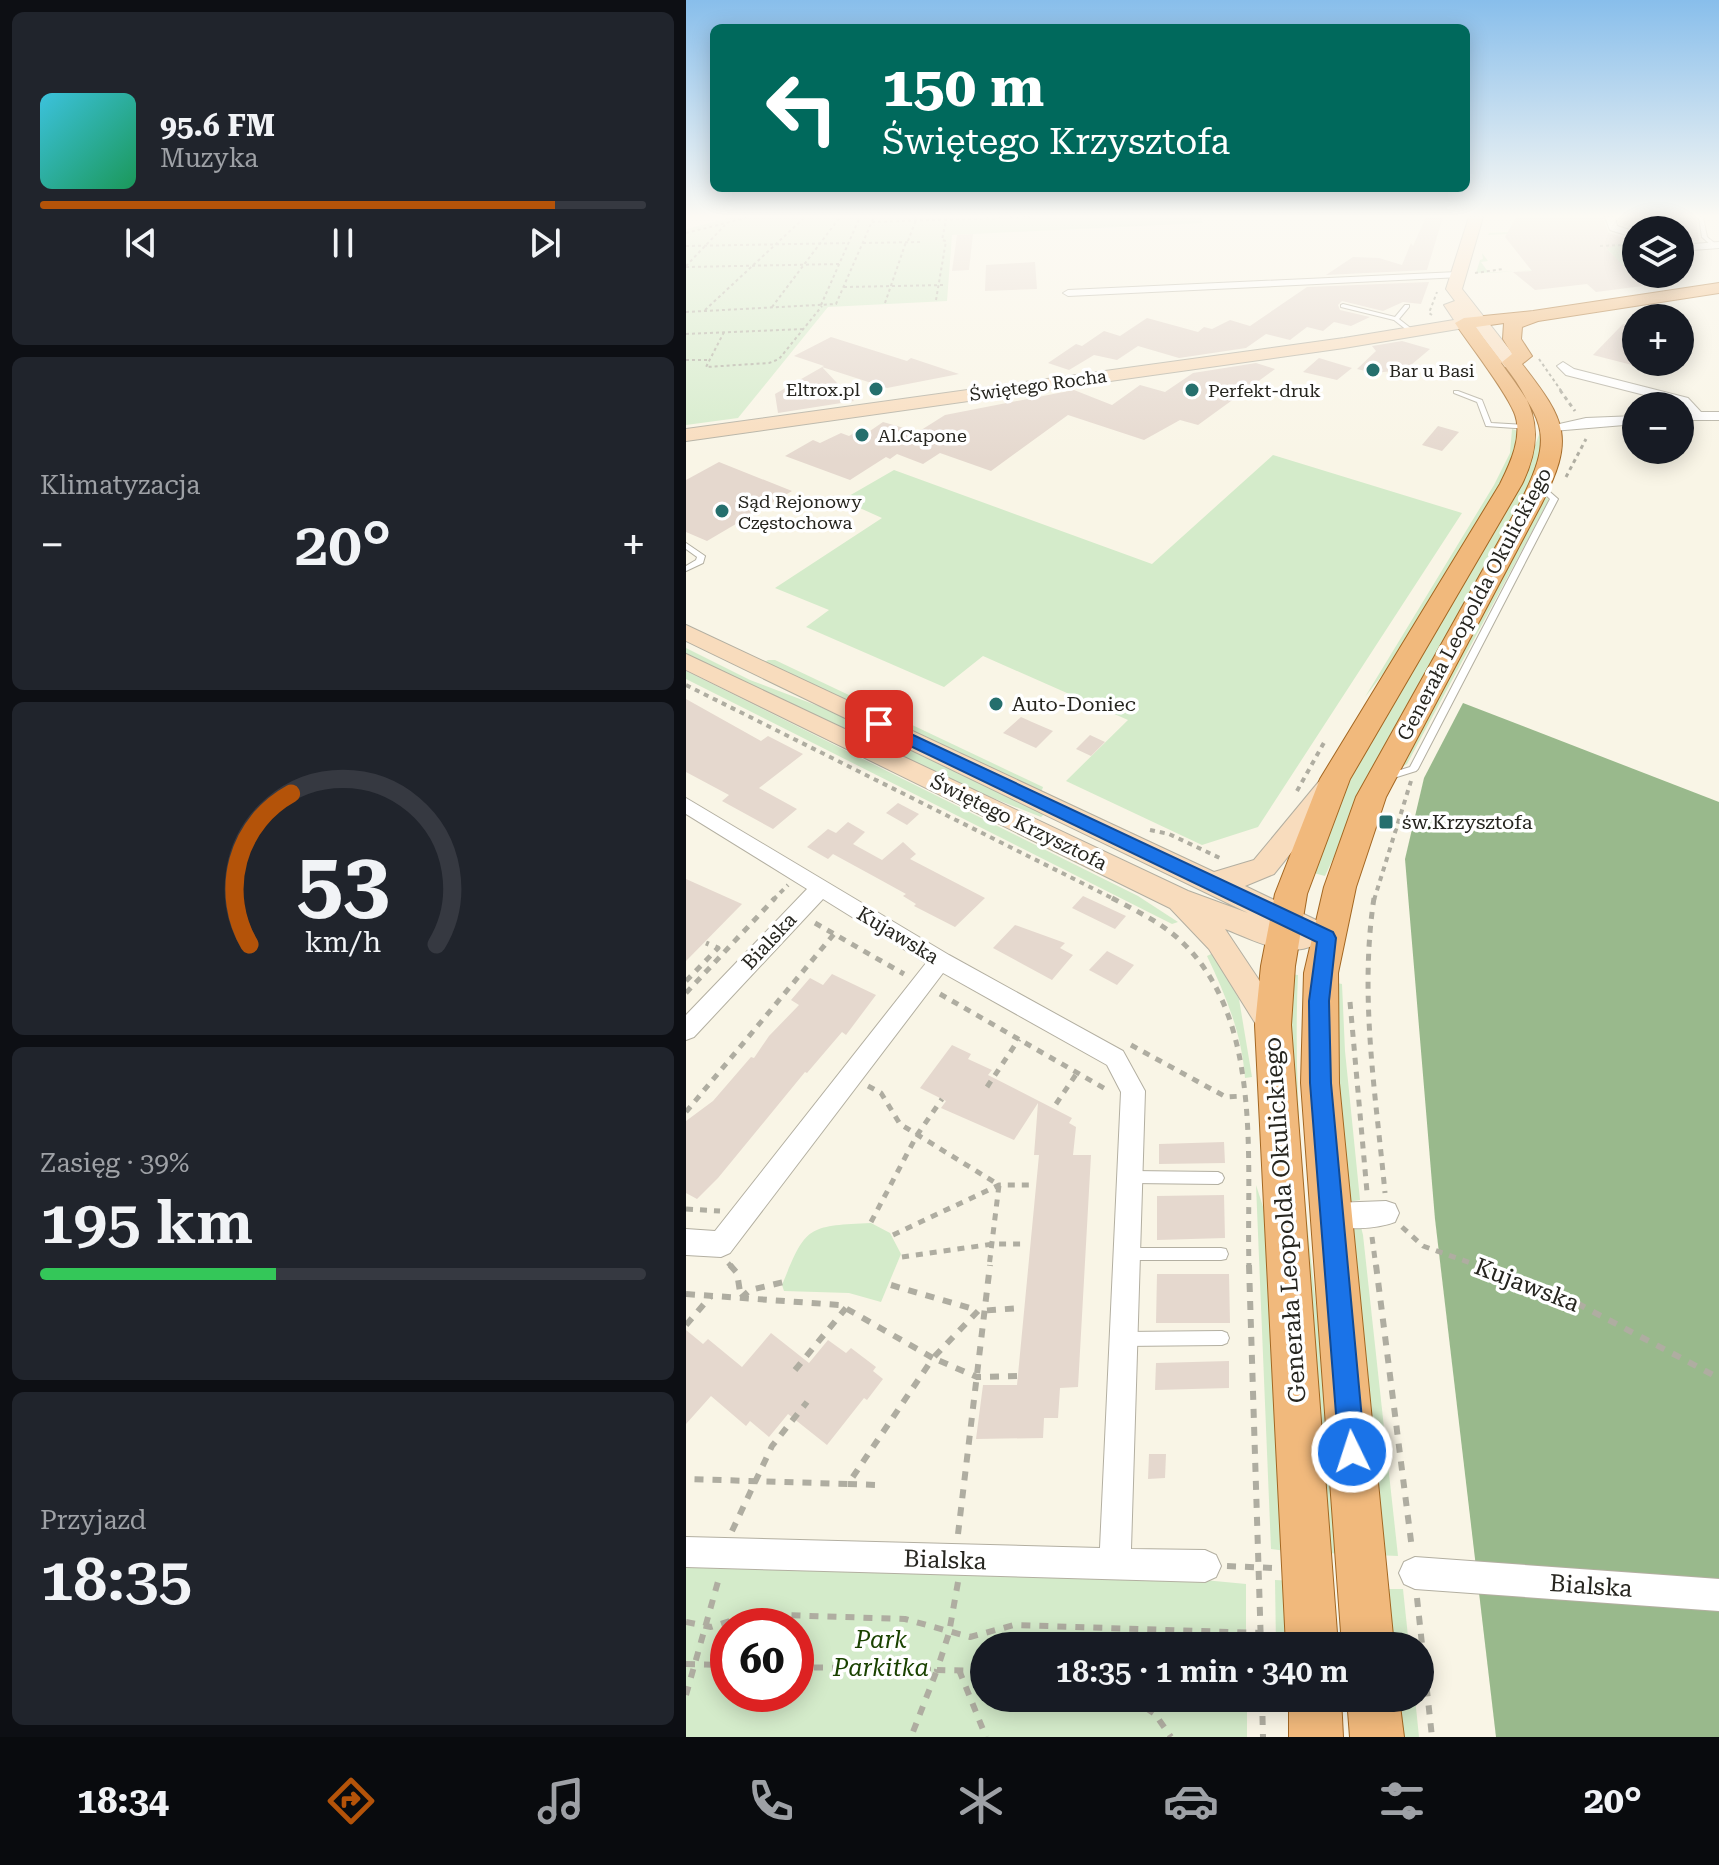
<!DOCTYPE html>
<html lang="pl">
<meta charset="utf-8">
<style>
:root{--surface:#171b24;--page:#20242c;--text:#f1f3f6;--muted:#9ea1a6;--line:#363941;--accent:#b45309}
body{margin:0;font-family:"Roboto Serif",serif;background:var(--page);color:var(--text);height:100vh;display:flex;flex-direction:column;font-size:30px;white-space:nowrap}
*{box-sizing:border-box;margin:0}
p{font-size:26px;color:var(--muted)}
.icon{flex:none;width:44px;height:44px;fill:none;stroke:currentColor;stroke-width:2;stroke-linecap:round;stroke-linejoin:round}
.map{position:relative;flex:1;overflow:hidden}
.sheet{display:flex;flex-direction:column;gap:12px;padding:12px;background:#0d0f14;width:686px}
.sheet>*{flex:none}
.top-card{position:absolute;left:24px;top:24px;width:760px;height:168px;border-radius:12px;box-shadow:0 4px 20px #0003;background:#00695c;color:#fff;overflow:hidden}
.tools{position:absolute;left:936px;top:216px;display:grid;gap:16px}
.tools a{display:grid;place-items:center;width:72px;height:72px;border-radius:50%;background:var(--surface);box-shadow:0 4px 20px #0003;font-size:40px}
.speed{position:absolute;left:24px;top:1608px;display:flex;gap:16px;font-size:40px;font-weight:700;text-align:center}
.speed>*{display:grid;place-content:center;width:104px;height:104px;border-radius:50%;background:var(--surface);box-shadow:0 4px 20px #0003;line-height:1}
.speed .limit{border:12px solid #d22;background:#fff;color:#111}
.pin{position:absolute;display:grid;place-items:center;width:68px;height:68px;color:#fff;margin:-34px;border-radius:16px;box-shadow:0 4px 12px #0006}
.me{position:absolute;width:88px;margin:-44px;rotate:356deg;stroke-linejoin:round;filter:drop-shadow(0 0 6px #0008)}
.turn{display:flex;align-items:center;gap:28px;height:168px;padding:0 40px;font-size:36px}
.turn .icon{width:104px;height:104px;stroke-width:2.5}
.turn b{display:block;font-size:56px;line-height:68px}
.big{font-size:60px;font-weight:600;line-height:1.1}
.sheet .card{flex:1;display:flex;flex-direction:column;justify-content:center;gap:12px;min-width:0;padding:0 28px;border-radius:12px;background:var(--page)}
.sheet .dial{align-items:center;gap:0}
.dial svg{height:208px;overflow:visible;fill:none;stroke:var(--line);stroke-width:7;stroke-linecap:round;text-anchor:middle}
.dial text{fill:var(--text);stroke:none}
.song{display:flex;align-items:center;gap:24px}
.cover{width:96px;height:96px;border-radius:12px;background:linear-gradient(135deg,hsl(190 70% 55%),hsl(150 70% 35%))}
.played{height:8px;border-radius:4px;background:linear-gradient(90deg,var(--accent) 85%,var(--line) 85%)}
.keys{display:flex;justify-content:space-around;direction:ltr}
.heat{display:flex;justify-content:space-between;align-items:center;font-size:44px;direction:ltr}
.charge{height:12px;border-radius:6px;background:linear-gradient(90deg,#34c759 39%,var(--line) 0)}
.trip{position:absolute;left:284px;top:1632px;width:464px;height:80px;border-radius:40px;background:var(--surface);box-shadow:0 4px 20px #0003;font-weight:600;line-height:80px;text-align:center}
.menu{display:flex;height:128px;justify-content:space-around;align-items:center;background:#090b0e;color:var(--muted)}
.menu .icon{width:56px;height:56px}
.menu .on{color:var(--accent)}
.menu b{font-size:36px;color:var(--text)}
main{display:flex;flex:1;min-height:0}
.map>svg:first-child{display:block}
</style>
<main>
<section class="sheet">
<div class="card">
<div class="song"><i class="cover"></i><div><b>95.6 FM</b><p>Muzyka</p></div></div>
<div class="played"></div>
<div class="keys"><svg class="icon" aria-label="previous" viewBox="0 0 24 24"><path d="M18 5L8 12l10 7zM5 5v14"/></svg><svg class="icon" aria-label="pause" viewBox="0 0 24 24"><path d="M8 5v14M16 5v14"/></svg><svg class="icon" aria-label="next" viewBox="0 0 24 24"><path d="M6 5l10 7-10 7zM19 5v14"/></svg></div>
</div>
<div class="card"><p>Klimatyzacja</p>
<div class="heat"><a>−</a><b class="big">20°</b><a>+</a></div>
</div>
<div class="card dial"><svg viewBox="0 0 100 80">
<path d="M14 69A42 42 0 1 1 86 69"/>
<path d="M14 69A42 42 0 0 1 30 11" stroke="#b45309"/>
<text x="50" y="56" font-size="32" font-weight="700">53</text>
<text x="50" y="72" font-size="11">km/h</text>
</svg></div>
<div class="card"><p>Zasięg · 39%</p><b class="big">195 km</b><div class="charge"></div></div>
<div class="card"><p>Przyjazd</p><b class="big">18:35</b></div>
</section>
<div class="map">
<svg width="1033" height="1737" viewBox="0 0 1033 1737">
<rect width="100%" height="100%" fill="#f9f5e6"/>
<g fill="#d4ebca" fill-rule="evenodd">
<polygon points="47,217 515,217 517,223 266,235 261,301 142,307 52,418 0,425 0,229"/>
<polygon points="920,227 920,234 940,240 944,238 937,234 950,238 943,244 930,245 946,245 950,241 950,255 935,257 943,266 790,273 794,260 797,259 796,253 802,261 795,262 803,273 935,264 904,230 802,235 803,233"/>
<polygon points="826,429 832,431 834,437 819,477 714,652 679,697 808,485 824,453"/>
<polygon points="854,432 859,433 850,477 694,757 639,876 624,872 639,830 669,771 834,485"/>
<polygon points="587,455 776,513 572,827 516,845 380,781 442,720 297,656 258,687 120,627 143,610 89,588 196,518 156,500 208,470 466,564"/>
<polygon points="858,494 863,500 721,764 716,767"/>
<polygon points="0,648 64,680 140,709 358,814 355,817 269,783 0,654"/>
<polygon points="82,660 89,660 357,787 355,793 79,662"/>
<polygon points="0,671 452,896 492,922 486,924 0,679"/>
<path d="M527,953L553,999L566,1077L559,1078C556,1034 540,996 521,956Z"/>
<path d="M603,974L612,975C603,1170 642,1361 658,1554L641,1553L606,1128Z"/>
<polygon points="646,982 656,984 659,1051 674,1200 661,1202"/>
<polygon points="570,1185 588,1241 608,1552 585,1549"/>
<path d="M185,1223L204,1233L215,1254L195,1302L163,1293L98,1291L96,1285C120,1226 121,1226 185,1223Z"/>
<polygon points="665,1227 675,1227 677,1235 712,1556 689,1555"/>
<path d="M0,1566L518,1580L560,1584V1646H298V1698H561V1737H0ZM42,1626H110V1694H42Z"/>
<polygon points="589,1580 610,1581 612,1646 590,1646"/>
<polygon points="693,1589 717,1589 723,1646 699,1646"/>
<polygon points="704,1698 729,1698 733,1737 708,1737"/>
</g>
<polygon fill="#99b98c" points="777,703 1033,802 1033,1737 810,1737 749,1219 719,859 738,778"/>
<g fill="#e5d8ce">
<polygon points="740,217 757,217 741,270 640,275 667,257 693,258 716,265 725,243 727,246"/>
<polygon points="830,217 916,217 923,233 943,239 921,249 957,286 910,292 901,284 849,290 827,272 846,271 819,237"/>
<polygon points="932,217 969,217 970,226 952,230 934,224"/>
<polygon points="994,217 1010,217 1013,241 994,242"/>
<polygon points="287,234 283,270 266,271 271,235"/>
<polygon points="349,262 351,289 299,291 300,265"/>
<polygon points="743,282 735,304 717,302 697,311 656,301 652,305 654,310 684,317 665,326 648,322 637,331 621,327 604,340 580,334 560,348 493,358 452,346 431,360 408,355 383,370 362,363 390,344 396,346 418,331 434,336 461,318 512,332 518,327 526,329 544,320 564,326 621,287"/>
<polygon points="937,324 950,327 950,366 907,355"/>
<polygon points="145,337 221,361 225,358 273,374 201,388 136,367 168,401 92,413 89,394 138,366 108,356"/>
<polygon points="716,341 744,349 719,370 687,373 671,369 690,351 686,346"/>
<polygon points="633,358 666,368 651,380 617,372"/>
<polygon points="570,363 589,369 512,425 494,420 458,440 382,415 305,471 254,453 237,464 211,454 204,459 200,457 164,480 99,456 127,440 134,443 155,433 163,436 173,430 181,433 197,422 232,432 259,415 388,390 426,405 454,385 479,392 507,373"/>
<polygon points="752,426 773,432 756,451 736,445"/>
<polygon points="33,462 106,491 21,541 0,532 0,480"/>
<polygon points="0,699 75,741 82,736 117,754 73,788 111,809 87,829 36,801 43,795 0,772"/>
<polygon points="335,717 346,722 367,731 350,748 317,733"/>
<polygon points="404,735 419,742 405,756 390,749"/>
<polygon points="212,803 233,814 221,825 200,813"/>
<polygon points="162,822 179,832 167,844 196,860 217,842 230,854 224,859 299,898 269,927 228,906 230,904 217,896 220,894 191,878 147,854 142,859 121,847 142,829 150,833"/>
<polygon points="0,879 56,904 0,961"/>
<polygon points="397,896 410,902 440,916 429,929 386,908"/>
<polygon points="329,925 379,943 374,948 387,955 366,980 307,948"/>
<polygon points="421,951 448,965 431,985 403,970"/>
<polygon points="146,974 190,995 160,1035 156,1032 121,1073 119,1072 32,1178 11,1199 0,1193 0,1121 27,1101 65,1057 68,1058 83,1036 113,1005 105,1000 124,978 137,985"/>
<polygon points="266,1045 285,1054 282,1059 306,1070 302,1075 386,1118 383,1123 390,1127 387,1155 405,1155 392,1387 374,1388 372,1418 358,1418 357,1438 290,1439 297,1385 331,1385 353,1155 348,1155 352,1103 328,1140 255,1108 260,1101 234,1088"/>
<polygon points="538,1142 539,1163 473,1164 473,1144"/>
<polygon points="538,1195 539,1238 471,1240 471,1196"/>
<polygon points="471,1274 543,1274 544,1323 470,1323"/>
<polygon points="0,1330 17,1344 22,1339 56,1367 85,1333 123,1363 142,1340 160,1353 165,1348 190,1367 187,1371 197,1379 181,1400 178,1398 141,1445 102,1414 83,1437 64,1421 60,1426 25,1396 0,1424"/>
<polygon points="543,1361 543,1388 469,1390 470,1363"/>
<polygon points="463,1454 480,1454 479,1478 462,1479"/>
</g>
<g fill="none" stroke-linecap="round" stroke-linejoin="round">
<g stroke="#b3afa1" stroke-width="2">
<g id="lane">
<polygon points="972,217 976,217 977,230 973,230"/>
<polygon points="1013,217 1017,217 1021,237 1031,245 1031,247 1027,247 1016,237"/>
<polygon points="657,304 709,317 719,305 723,305 723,307 713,319 727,330 722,331 708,320 655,307 655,305"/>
<polygon points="768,391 772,391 796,400 805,423 842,425 845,427 842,429 800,426 791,402 768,393"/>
<polygon points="852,485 856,485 872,499 732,769 730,771 698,781 695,780 693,778 695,776 724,767 864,499 852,487"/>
<polygon points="0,543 19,556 17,563 0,571 0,566 10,560 11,557 0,549"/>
<polygon points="446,1171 532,1172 536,1174 538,1178 536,1182 532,1184 446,1183 442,1181 440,1177 442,1173"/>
<polygon points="441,1248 535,1248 540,1249 542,1254 540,1259 535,1260 441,1260 436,1259 434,1254 436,1249"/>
<polygon points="536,1331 541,1333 543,1338 541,1343 536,1345 438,1346 433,1344 431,1339 433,1334 438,1332"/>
</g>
</g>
<g stroke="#b3afa1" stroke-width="2">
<g id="street">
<polygon points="919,217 929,217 931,226 950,232 950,238 924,230"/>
<polygon points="1033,242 1033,248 994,251 994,245"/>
<polygon points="771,272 775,273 775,277 382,296 377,293 382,290"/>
<polygon points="877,362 888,369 1002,398 1015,412 1033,412 1033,420 994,420 994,412 1001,412 994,404 880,375 871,366"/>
<polygon points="950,416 950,424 867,431 860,427 900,418"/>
<polygon points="0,798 263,955 437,1051 459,1091 445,1549 519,1550 530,1555 535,1566 530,1577 519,1582 0,1567 0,1537 414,1548 435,1092 421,1065 257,973 44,1253 35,1257 0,1255 0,1229 29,1231 240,963 137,899 8,1037 0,1040 0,1015 121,889 0,814"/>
<path d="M700,1201L709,1204L713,1213L709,1222C691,1229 656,1231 638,1224L634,1215L638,1206L647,1203Z"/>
<polygon points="729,1557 1033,1579 1033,1611 729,1589 718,1584 713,1573 718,1562"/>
</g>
</g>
<g stroke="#b3afa1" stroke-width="2">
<g id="secondary">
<polygon points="783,217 797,217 776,289 831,359 833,363 831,367 819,367 786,323 778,328 658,348 0,441 0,429 658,338 768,320 758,305 769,301 760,289"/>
<path d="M0,625L528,872L568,860L635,779L644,777L653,779L657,786L653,793L588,874L559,886L651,930L656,938L651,946L641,950L628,945C600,959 566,939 539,929L603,1025L598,1034L587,1038L576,1034L523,949L484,908L0,670V654L502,891L562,913L0,641Z"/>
</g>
</g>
<g stroke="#a36722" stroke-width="2">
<g id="primary">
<path d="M1033,283V293L852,321L836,327L835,339L846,356L836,364C881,422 889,438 855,505L700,797L670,887L652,973L653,1083L708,1646H656L615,1083L618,973L638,887L670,797L833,505C869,434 859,424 815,363L826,354L817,339L818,323L790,327C829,384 871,412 836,484L664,779L621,894L609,966L605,1025L652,1646H600L569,1025L575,966L589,894L634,779L814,484C824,464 838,435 828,412C817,387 785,347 769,323L778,318L847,311Z"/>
<polygon points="603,1698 655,1698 657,1737 603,1737"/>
<polygon points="661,1698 713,1698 718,1737 664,1737"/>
</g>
</g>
<g stroke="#afada1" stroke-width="2" stroke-dasharray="3 3" stroke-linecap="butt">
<polyline points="186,222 346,217"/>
<polyline points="0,233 64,217"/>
<polyline points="222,241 231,217"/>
<polyline points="177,243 234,242"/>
<polyline points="0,246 163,243"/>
<polyline points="914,246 936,245"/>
<polyline points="0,266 39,225"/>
<polyline points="0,267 154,264"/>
<polyline points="789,273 817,269"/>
<polyline points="158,287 260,285"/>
<polyline points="250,300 260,241 256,240 260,220"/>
<polyline points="199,303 220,242"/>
<polyline points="135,305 174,217"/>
<polyline points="86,307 154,217"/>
<polyline points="19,310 119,217"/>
<polyline points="0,312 150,304 188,217"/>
<polyline points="746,315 743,313 751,292"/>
<polyline points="38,332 20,367 83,363 93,359 136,306"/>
<polyline points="0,334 117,329"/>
<polyline points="853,359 876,392"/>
<polyline points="0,360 22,360"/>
</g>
<g stroke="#afada1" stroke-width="3" stroke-dasharray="4 4" stroke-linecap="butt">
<polyline points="874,390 889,411"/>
<polyline points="880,477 900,439"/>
</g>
<g stroke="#afada1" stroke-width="4" stroke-dasharray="5 5" stroke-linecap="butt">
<polyline points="0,685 430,900"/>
<polyline points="611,791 640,739"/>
<polyline points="464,830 483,834 536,859"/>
<polyline points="87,900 102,885"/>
<polyline points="688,900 725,781"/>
</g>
<g stroke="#afada1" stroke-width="5" stroke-dasharray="7 7" stroke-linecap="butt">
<path d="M426,898C452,912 477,923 498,944C578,1023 560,1165 563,1267"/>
<path d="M688,898C673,997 690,1095 699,1193"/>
<polyline points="129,923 218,974"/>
<polyline points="0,981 32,948 20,943"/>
<polyline points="0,993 89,898"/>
<polyline points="254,994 423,1091"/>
<polyline points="664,1002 681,1192"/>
<polyline points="445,1045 540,1097 557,1096"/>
<polyline points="182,1086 195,1093 214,1124 313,1185 303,1267"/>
<polyline points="301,1087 333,1039"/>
<polyline points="370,1104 391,1073"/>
<polyline points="0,1112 148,934"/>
<polyline points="0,1209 34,1211"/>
<polyline points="185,1222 231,1135 256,1099"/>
<polyline points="716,1227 737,1246 796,1267"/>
<polyline points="207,1235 313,1185 344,1185"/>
<polyline points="686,1237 690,1267"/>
<polyline points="216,1257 307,1244 340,1244"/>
<polyline points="42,1263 46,1267"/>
</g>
<g stroke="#afada1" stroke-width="6" stroke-dasharray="9 9" stroke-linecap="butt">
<polyline points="44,1265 51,1273 55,1298 64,1290 98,1282"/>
<polyline points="563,1265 575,1646"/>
<polyline points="690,1265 726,1549"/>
<polyline points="790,1265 881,1298 1033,1378"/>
<polyline points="205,1285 291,1310"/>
<polyline points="0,1294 154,1305 247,1358 162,1484 0,1479"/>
<polyline points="0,1325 25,1296"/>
<polyline points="109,1370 160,1308"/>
<polyline points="331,1376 291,1377 247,1358 292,1311 335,1308"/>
<polyline points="162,1484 191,1485"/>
<polyline points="46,1531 86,1446 121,1402"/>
<polyline points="272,1534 304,1265"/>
<polyline points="541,1566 588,1568"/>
<polyline points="272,1582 263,1633 251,1670 298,1671"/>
<polyline points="731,1598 746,1737"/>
<polyline points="0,1622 25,1627 66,1614 219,1619 284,1637 328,1625 575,1633"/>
<polyline points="0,1664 42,1665"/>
<polyline points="110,1667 251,1670 225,1737"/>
<polyline points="273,1670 300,1737"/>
<polyline points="0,1695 33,1578"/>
<polyline points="445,1698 469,1714 485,1737"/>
<polyline points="576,1698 577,1737"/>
</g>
<use href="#lane" fill="#fff" fill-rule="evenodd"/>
<use href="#street" fill="#fff" fill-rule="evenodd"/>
<use href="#secondary" fill="#f8dcbd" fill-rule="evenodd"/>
<use href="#primary" fill="#f1b97c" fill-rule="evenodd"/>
</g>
<linearGradient id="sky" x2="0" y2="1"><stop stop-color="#88beeb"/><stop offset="0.47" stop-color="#fcfaf4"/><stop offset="1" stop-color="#fcfaf4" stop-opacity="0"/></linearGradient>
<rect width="1033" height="460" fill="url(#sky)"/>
<polygon fill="#1a73e8" stroke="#114b97" stroke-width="2" points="193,719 647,932 650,938 643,1001 645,1083 679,1452 675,1462 666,1466 657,1462 653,1452 624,1083 623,1001 631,942 187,728 187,720"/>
<g fill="#256f6d" stroke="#fff" stroke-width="3">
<circle cx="687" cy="370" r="8"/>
<circle cx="190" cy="389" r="8"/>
<circle cx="506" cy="390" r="8"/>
<circle cx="176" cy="435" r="8"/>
<circle cx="36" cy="511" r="8"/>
<circle cx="310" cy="704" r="8"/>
<rect x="692" y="814" width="16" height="16" rx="4"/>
</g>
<g text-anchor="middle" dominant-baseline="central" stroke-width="7" stroke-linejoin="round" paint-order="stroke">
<g font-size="18" fill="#26251f" stroke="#fff" text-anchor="start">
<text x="703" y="370">Bar u Basi</text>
<text x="174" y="389" text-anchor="end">Eltrox.pl</text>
<text x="522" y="390">Perfekt-druk</text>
<text x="192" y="435">Al.Capone</text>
<text x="52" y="501">Sąd Rejonowy<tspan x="52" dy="21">Częstochowa</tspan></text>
</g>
<g font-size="18" fill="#26251f" stroke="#fff">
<text transform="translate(352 385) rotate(-8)">Świętego Rocha</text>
</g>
<g font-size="20" fill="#26251f" stroke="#fff">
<text transform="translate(788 604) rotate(-62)">Generała Leopolda Okulickiego</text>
<text transform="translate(333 822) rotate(26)">Świętego Krzysztofa</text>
<text transform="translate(212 935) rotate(31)">Kujawska</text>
<text transform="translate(83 941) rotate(-47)">Bialska</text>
</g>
<g font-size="20" fill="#26251f" stroke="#fff" text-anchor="start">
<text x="326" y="704">Auto-Doniec</text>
<text x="716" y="822">św.Krzysztofa</text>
</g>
<g font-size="24" fill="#26251f" stroke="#fff">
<text transform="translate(599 1220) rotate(-94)">Generała Leopolda Okulickiego</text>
<text transform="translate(841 1285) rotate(21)">Kujawska</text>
<text transform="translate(259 1560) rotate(2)">Bialska</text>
<text transform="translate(905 1586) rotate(4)">Bialska</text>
</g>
<g font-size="24" font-style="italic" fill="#1a4200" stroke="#fff">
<text x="195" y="1640">Park<tspan x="195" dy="28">Parkitka</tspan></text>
</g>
</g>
</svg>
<div class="tools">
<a><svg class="icon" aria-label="layers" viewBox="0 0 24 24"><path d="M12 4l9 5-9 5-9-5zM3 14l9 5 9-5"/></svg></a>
<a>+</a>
<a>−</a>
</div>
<div class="speed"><div class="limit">60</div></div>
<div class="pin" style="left:193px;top:724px;background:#d93025"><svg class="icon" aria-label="arrive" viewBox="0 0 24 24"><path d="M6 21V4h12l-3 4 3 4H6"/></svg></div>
<svg class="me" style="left:666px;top:1452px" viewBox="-20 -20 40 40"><circle r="17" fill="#1a73e8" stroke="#fff" stroke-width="3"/><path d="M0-11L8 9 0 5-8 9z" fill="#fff"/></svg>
<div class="trip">18:35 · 1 min · 340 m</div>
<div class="top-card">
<div class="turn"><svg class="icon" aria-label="left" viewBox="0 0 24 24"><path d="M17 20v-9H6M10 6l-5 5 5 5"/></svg><div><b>150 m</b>Świętego Krzysztofa</div></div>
</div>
</div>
</main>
<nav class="menu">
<b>18:34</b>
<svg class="icon on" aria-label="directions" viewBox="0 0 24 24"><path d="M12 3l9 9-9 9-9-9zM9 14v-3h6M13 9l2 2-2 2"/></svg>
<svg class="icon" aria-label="music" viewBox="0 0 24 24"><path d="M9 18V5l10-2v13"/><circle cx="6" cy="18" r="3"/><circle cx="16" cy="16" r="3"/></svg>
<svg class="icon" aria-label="phone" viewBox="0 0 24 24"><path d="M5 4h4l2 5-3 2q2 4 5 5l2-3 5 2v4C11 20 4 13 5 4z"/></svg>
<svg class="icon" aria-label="climate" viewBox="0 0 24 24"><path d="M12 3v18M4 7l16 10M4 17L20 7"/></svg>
<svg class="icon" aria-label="car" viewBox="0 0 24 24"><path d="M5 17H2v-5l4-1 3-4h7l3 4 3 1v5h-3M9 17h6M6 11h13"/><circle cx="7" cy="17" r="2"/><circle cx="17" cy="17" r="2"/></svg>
<svg class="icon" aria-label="filters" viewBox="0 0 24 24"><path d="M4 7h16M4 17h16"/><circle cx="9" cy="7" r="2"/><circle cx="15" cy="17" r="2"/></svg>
<b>20°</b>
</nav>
